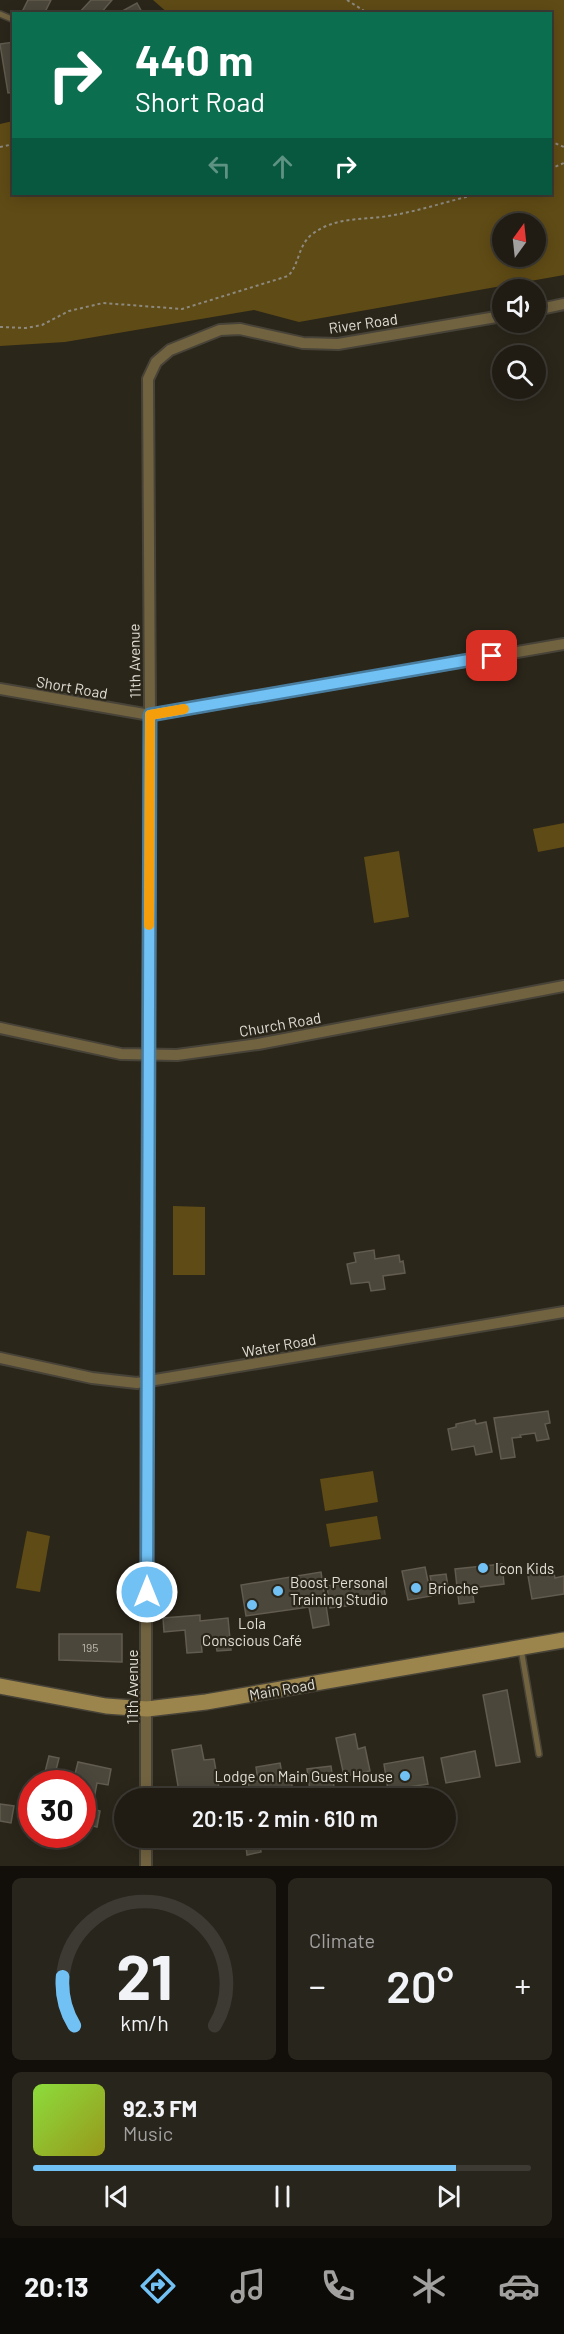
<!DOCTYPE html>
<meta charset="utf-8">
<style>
:root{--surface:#201c14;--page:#28251d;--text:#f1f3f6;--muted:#a2a1a0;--line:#3d3a34;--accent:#71c1f5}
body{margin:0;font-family:Barlow,sans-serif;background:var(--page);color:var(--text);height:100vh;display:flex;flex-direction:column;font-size:22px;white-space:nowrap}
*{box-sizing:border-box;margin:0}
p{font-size:20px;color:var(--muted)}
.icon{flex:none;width:33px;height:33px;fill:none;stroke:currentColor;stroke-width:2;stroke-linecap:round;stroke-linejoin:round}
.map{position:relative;height:1866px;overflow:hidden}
.panel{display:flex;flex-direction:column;gap:12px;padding:12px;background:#120f0b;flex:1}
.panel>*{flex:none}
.banner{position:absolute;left:12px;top:12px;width:540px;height:183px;border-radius:0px;box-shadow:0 3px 15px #0003,0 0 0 2px var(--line);background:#0b6e4f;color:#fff;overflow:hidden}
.needle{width:39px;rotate:15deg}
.tools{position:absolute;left:492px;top:213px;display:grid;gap:12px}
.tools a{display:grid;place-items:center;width:54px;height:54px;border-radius:50%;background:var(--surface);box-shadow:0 3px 15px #0003,0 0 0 2px var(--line);font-size:30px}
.speed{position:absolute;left:18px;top:1770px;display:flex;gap:12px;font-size:30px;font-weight:700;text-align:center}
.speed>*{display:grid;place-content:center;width:78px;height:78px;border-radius:50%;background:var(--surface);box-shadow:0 3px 15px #0003,0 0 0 2px var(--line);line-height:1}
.speed .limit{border:9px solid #d22;background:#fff;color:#111}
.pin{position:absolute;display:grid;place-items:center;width:51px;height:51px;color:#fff;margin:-26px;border-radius:12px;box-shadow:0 3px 9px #0006}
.me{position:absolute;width:66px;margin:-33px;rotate:0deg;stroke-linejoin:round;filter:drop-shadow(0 0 4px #0008)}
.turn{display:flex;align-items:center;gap:21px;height:126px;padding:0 24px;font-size:27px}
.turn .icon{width:78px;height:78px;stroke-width:2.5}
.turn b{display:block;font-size:42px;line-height:51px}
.lanes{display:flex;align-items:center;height:57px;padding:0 24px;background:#0003;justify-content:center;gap:30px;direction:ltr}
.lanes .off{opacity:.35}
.big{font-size:45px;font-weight:600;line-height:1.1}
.panel .tile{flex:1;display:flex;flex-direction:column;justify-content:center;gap:9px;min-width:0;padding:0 21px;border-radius:9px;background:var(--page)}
.panel .dial{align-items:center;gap:0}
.dial svg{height:156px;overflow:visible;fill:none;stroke:var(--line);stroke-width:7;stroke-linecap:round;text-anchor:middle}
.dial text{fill:var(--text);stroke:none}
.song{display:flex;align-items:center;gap:18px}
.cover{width:72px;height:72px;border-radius:9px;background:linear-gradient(135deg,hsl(90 70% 55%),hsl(60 70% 35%))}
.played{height:6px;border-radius:3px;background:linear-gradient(90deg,var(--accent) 85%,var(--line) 85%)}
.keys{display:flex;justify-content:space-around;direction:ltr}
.heat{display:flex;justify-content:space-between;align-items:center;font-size:33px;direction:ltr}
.panel .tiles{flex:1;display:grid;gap:12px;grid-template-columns:1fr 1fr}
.tile:last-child{grid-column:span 2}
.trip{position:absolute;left:114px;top:1788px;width:342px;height:60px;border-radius:30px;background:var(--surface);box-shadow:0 3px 15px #0003,0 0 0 2px var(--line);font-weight:600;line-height:60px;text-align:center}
.dock{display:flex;height:96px;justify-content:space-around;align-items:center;background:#0d0b08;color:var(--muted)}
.dock .icon{width:42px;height:42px}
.dock .active{color:var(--accent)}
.dock b{font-size:27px;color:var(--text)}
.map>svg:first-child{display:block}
</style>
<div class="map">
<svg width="564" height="1866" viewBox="0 0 564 1866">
<rect width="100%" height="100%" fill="#2b261a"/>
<g fill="#5f4b15" fill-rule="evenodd">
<path d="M153,0H564V275L299,322L254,310L65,342L0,346V124L13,121L14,194H550V14H169ZM502,224H536V256H502Z"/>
<polygon points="564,823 564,847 538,852 533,829"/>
<polygon points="399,851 409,917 374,923 364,857"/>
<polygon points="173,1206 205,1207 205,1275 173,1275"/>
<polygon points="373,1471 378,1502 325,1511 320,1479"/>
<polygon points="377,1516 381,1539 330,1547 326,1524"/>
<polygon points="27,1531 50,1536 40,1592 16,1588"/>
</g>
<g fill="#4c473b" stroke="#615c4f" stroke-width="1.5">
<polygon points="28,0 51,0 44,14 21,14"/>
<polygon points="91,0 112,0 100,14 78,14"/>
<polygon points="137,3 143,14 117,14"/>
<polygon points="14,42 14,92 8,93 0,44"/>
<polygon points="374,1250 375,1259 399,1255 400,1262 403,1261 405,1273 383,1276 385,1289 371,1291 369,1282 351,1284 347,1264 356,1262 354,1253"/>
<polygon points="548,1411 550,1423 545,1424 549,1439 537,1441 535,1433 520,1435 521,1437 512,1438 515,1457 501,1459 494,1418"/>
<polygon points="475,1420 476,1424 486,1422 492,1452 476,1455 474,1446 452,1450 448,1429 456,1427 456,1424"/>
<polygon points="502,1564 504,1584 472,1588 474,1602 459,1604 455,1569"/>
<polygon points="552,1565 555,1578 564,1576 564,1594 532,1599 527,1570"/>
<polygon points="425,1567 431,1596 408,1600 402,1571"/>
<polygon points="321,1572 329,1625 313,1628 309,1607 246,1616 241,1585"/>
<polygon points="446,1574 449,1593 434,1595 430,1576"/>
<polygon points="383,1580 386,1601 330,1608 327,1586"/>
<polygon points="200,1615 200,1621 228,1618 231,1650 217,1651 215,1639 201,1640 202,1652 187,1653 185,1630 164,1632 163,1618"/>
<polygon points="59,1634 122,1634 122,1662 59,1660"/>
<polygon points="507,1690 520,1762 496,1766 483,1695"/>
<polygon points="355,1734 358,1749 365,1747 370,1771 344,1776 336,1738"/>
<polygon points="201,1745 204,1760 214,1759 219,1788 210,1789 211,1798 180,1798 172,1750"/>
<polygon points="475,1751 480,1777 446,1783 441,1758"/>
<polygon points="49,1756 59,1758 56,1770 75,1774 78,1762 111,1769 108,1785 97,1783 92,1809 100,1811 97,1827 82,1823 82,1784 42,1784"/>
<polygon points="423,1757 428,1784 388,1790 384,1764"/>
<polygon points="280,1763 282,1774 290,1773 294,1798 251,1798 248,1782 258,1781 256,1767"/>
<polygon points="331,1766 335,1794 311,1798 307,1769"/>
<polygon points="0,1804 14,1806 11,1823 0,1821"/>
<polygon points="245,1838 259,1838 261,1852 247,1855"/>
</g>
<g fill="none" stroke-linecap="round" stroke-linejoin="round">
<g stroke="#484338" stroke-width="8">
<g id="service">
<polyline points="0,14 14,20"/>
<polyline points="521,1649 539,1754"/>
</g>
</g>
<g stroke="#484338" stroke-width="14">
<g id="minor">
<polyline points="536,310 564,304"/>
<polyline points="0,689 150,715 564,644"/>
<polyline points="0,1028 121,1054 177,1055 258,1044 564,986"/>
<polyline points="0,1358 92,1378 137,1383 564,1312"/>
<polyline points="146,1798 146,1381 150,715 148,379 156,362 170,350 220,330 240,329 303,343 338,344 502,316"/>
<polyline points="146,1866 146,1838"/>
</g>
</g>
<g stroke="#484338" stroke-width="18">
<polyline id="secondary" points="0,1686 106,1706 147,1709 206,1702 564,1640"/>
</g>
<g stroke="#8d897f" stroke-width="2" stroke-dasharray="3 3" stroke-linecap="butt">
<polyline points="347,0 369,14"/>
<polyline points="550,141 564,147"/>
<polyline points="0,147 14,144"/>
<polyline points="550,169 564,163"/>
<path d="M0,327L26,328L42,325L69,311L103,303L182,309L288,276C299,265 298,247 310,236C335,215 365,221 394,215C423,210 451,200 479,194"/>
</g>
<use href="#service" stroke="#716340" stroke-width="5"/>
<use href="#minor" stroke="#716340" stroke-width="10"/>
<use href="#secondary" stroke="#9b854c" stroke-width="15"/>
</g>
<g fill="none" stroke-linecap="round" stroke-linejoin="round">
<g stroke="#497d9f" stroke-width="15">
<polyline id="route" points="147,1592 150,715 492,656"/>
</g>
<use href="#route" stroke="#71c1f5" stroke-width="10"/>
<polyline stroke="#f59e0b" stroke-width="10" points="149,925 150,715 184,709"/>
</g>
<g fill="#71c1f5" stroke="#2b261a" stroke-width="2">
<circle cx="483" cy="1568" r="6"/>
<circle cx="416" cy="1588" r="6"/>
<circle cx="278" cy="1591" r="6"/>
<circle cx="252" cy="1605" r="6"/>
<circle cx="405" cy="1776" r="6"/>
</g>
<g text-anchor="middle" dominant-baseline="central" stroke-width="4.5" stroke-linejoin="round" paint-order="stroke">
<g font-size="12" fill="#bbb8ae">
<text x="90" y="1647">195</text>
</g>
<g font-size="15" fill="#e0ddd5" stroke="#2b261a">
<text transform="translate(363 323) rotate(-8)">River Road</text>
<text transform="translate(134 661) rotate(-91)">11th Avenue</text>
<text transform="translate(72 687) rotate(10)">Short Road</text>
<text transform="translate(280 1024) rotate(-10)">Church Road</text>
<text transform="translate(279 1345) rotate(-10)">Water Road</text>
<text transform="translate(132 1687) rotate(-90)">11th Avenue</text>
<text transform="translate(282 1689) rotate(-10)">Main Road</text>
</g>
<g font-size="15" fill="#e0ddd5" stroke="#2b261a" text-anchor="start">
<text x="495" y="1568">Icon Kids</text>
<text x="290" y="1582">Boost Personal<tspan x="290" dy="17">Training Studio</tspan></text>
<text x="428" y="1588">Brioche</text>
<text x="252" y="1623" text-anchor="middle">Lola<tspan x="252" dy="17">Conscious Café</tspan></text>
<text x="393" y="1776" text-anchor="end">Lodge on Main Guest House</text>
</g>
</g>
</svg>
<div class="tools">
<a><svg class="needle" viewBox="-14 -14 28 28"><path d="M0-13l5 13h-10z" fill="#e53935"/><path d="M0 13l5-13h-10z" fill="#a2a1a0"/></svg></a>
<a><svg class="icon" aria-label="sound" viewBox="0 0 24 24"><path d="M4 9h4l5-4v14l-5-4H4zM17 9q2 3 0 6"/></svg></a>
<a><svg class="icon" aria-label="search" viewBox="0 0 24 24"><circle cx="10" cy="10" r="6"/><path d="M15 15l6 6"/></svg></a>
</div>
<div class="speed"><div class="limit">30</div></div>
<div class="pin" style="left:492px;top:656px;background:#d93025"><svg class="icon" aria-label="arrive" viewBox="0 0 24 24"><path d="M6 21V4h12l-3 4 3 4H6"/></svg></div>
<svg class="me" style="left:147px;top:1592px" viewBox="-20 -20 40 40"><circle r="17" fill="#71c1f5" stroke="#fff" stroke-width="3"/><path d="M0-11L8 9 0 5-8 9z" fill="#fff"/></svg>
<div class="trip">20:15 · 2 min · 610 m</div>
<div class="banner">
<div class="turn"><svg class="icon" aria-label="right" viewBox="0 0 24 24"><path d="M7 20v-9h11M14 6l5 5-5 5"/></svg><div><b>440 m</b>Short Road</div></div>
<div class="lanes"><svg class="icon off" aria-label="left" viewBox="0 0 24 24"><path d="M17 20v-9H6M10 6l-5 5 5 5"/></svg><svg class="icon off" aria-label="ahead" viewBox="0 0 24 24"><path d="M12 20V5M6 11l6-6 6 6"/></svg><svg class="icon" aria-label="right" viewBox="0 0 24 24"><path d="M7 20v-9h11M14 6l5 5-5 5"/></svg></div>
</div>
</div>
<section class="panel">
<div class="tiles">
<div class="tile dial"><svg viewBox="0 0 100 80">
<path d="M14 69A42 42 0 1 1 86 69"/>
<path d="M14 69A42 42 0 0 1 8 44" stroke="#71c1f5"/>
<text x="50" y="56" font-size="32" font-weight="700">21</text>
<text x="50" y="72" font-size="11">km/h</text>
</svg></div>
<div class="tile"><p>Climate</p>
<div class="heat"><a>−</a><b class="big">20°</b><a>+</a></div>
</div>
<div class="tile">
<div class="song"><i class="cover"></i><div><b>92.3 FM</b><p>Music</p></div></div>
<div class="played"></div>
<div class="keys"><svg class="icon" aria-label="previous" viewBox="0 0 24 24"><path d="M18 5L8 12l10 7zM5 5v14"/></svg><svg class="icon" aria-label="pause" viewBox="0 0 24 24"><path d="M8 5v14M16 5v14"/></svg><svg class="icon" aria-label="next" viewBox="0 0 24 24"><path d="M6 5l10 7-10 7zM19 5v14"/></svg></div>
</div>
</div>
</section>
<nav class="dock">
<b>20:13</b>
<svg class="icon active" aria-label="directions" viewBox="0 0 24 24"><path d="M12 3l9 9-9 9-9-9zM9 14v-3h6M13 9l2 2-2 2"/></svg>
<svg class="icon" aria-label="music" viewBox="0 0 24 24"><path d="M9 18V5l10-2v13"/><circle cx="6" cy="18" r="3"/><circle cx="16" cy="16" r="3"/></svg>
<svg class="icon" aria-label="phone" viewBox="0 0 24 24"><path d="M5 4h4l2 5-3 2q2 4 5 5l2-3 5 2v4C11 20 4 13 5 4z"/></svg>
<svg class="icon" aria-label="climate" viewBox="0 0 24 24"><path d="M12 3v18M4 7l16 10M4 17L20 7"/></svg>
<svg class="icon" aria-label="car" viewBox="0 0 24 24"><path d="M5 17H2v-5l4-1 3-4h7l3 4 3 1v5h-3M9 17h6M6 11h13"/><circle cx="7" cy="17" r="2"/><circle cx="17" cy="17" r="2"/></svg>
</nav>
